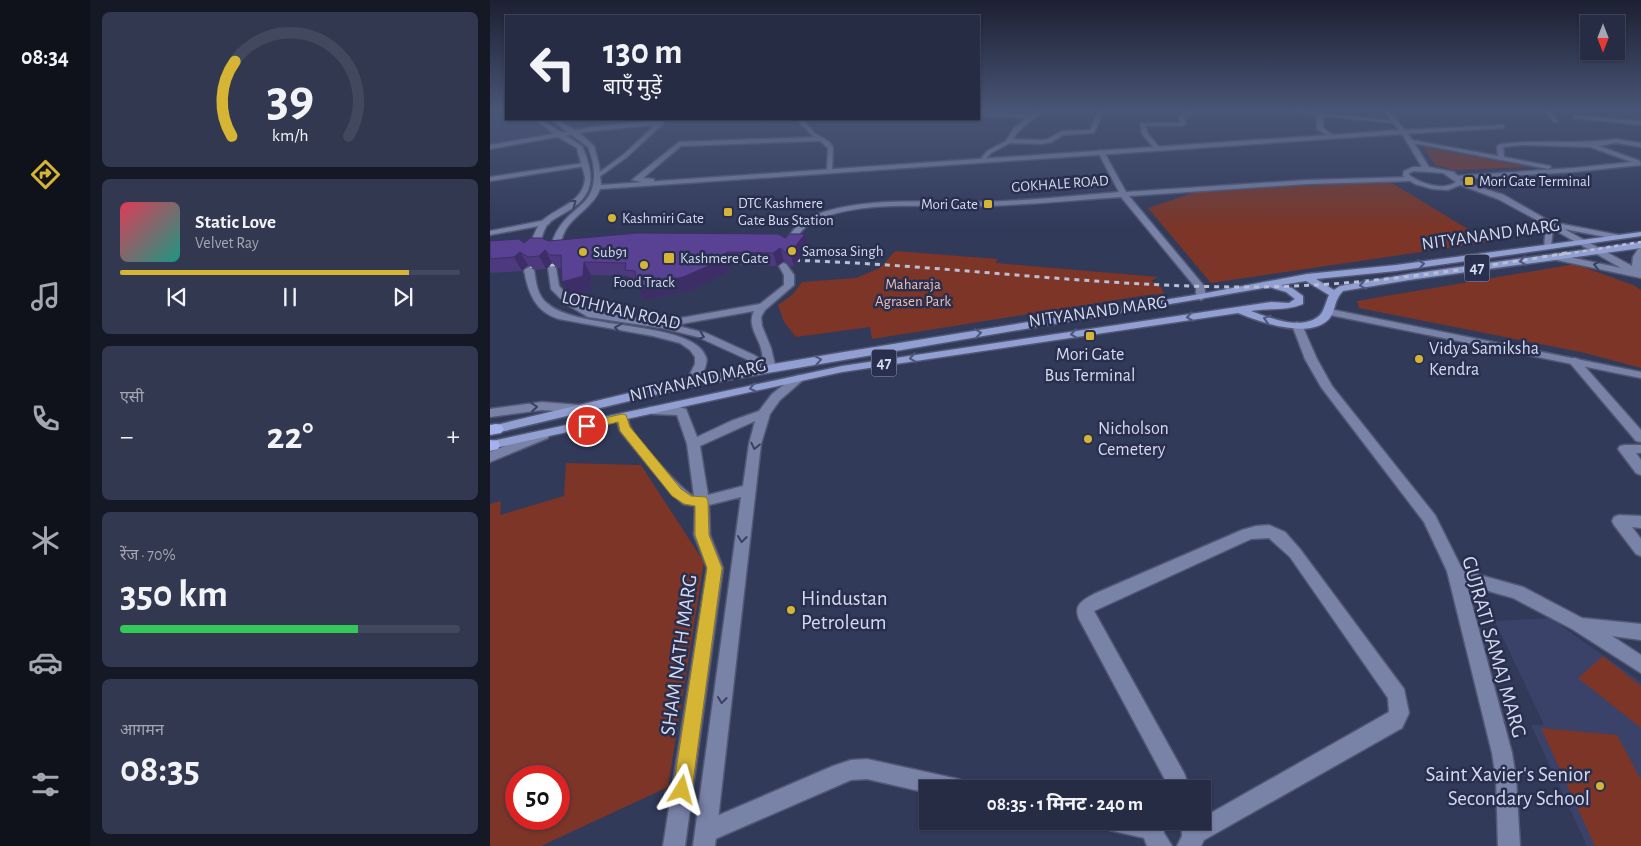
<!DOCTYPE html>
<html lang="hi">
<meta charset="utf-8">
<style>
:root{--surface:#262c44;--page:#32384f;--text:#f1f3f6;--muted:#a4a7b2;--line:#42485d;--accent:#d6b534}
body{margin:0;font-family:"Alegreya Sans","Noto Sans Devanagari",sans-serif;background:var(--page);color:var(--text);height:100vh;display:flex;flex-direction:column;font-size:19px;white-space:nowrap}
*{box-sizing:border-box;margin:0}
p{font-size:16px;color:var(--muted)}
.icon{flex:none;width:28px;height:28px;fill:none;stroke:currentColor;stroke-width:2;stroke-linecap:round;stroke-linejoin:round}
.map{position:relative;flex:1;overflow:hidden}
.side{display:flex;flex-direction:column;gap:12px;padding:12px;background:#151825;width:400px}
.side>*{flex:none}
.banner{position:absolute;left:15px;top:15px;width:475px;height:105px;border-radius:0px;box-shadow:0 1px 4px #0004,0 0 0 1px var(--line);background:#262c44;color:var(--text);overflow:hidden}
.needle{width:32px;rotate:180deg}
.tools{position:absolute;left:1090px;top:15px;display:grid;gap:10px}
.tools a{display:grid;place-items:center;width:45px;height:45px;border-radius:0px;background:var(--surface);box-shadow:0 1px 4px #0004,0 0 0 1px var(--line);font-size:25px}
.speed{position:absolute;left:15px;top:765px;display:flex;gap:10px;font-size:25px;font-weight:700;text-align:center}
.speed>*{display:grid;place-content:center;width:65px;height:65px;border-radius:50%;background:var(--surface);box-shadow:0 1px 4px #0004,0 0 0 1px var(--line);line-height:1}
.speed .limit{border:8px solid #d22;background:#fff;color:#111}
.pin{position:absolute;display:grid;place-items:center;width:42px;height:42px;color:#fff;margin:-21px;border:2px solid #fff;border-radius:50%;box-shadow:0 1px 5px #0007}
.me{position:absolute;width:55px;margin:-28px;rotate:8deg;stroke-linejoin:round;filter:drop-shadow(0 0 4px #0008)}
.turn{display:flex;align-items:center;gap:18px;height:105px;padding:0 15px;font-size:22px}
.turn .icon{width:65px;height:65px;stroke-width:2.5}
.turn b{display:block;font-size:35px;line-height:42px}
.big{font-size:38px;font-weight:700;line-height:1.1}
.side .tile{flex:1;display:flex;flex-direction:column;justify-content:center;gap:8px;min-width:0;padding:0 18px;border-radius:8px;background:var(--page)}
.side .dial{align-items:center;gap:0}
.dial svg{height:130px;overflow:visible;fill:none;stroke:var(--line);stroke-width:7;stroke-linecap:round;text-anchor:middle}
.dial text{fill:var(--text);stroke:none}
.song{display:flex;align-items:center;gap:15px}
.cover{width:60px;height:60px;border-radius:8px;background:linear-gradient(135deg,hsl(350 70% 55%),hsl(170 70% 35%))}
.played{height:5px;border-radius:2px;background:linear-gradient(90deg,var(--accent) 85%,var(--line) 85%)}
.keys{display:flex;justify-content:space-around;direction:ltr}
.heat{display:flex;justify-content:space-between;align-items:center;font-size:28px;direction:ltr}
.charge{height:8px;border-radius:4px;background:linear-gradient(90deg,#34c759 70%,var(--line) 0)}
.trip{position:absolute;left:429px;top:780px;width:292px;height:50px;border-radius:0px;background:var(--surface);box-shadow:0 1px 4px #0004,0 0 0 1px var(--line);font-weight:700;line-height:50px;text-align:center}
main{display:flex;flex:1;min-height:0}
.tab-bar{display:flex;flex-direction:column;width:90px;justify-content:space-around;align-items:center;background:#0f121b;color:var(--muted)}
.tab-bar .icon{width:35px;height:35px}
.tab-bar .on{color:var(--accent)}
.tab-bar b{font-size:22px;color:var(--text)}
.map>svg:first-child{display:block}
</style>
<main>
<nav class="tab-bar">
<b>08:34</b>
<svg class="icon on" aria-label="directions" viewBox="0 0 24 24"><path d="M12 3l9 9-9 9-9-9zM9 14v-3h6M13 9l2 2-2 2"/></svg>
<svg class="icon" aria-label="music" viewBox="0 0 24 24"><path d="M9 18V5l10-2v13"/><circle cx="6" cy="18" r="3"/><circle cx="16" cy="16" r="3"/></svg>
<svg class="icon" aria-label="phone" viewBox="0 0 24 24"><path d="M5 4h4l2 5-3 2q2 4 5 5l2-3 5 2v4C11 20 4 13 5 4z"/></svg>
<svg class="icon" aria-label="climate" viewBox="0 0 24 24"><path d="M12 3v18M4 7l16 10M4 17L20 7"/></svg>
<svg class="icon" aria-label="car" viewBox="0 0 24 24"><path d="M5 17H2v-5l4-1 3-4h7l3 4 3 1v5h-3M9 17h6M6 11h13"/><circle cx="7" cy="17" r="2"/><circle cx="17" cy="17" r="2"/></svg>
<svg class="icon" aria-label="filters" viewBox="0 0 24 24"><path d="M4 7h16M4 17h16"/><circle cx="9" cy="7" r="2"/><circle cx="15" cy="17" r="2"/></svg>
</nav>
<section class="side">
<div class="tile dial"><svg viewBox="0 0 100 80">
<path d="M14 69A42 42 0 1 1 86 69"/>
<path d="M14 69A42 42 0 0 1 16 23" stroke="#d6b534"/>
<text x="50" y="56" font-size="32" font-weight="700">39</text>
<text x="50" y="72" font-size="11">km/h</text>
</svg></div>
<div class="tile">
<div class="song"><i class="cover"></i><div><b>Static Love</b><p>Velvet Ray</p></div></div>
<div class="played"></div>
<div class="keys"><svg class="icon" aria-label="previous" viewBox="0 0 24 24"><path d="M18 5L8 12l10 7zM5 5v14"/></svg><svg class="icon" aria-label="pause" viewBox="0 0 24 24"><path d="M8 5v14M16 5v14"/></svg><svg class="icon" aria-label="next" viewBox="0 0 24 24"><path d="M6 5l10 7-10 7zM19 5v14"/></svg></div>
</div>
<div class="tile"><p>एसी</p>
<div class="heat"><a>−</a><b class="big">22°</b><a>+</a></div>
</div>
<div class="tile"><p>रेंज · 70%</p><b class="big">350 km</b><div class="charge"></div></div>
<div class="tile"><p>आगमन</p><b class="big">08:35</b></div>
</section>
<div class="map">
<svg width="1151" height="846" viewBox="0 0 1151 846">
<rect width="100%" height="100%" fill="#323a5a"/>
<g fill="#3a426a">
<polygon points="0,111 16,111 16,119 44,119 66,135 0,145"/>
<polygon points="1060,618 1151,682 1151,846 1097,846 1041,725 1054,725 1005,621"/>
</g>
<g fill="#7c3526" fill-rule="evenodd">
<polygon points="934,147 1038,167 965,170 945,165"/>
<polygon points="893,182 902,183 999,242 721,283 658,208 709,191"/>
<polygon points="405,251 507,259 506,263 668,277 661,281 671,287 674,294 657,295 382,339 380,327 306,337 294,322 288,305 302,295 312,282 366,278 390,268"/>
<polygon points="1085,264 1143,285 1151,290 1151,368 1095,353 869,308 867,301"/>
<path d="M76,463L151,465L214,562L178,787L51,846H0V504L11,501L10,515L74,496ZM69,776V819H26V776Z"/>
<polygon points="1113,656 1151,686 1151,728 1088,678"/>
<polygon points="1051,728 1127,735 1151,780 1151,846 1105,846"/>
</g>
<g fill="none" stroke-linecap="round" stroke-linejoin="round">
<g stroke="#525874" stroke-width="3">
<g id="street">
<path d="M489,111L541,115L547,111H553C543,121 531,126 523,139L552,140L558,139L572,131L600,130L608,111H614L604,133L573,135L562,142L552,144L520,143L501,153L493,162L490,160L497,151L516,141L524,128L537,118L489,115Z"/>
<polygon points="696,111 702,111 700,115 694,117 696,123 693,126 655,126 658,134 669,147 669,149 665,149 652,134 650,123 690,123 688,116"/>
<polygon points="796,111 814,111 906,121 903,123 833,116 833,128 843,135 841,138 827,129 827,115"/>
<polygon points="1055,111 1061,111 1068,122 1064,122"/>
<polygon points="1085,115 1151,121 1151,125 1083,118"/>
<polygon points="306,119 312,119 324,133 338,141 343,147 342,171 337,170 338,148 330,141 191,146 153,178 164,179 164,185 142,180 189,142 324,137"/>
<polygon points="172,120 174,123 137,157 109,177 106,175 107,174 133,155 165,125 102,131 0,149 0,145 102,127"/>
<polygon points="1015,125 1013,128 912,134 909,132 912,130"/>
<path d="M1126,139L1151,143V147L1126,143L1109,146L1150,161L1151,165L1084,172L967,179L964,177L965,176L1084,168L1142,162L1100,147L1032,145L1013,147L1014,157L1060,166L1061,167L1058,169L918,142L921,140L1008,156L1007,146L1010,144C1049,139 1087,145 1126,139Z"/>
<path d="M611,150L614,152L636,192L817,180L920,177L923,179L920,181L817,184L639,196L714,286L716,297L711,300L706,297V288L631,197C585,200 538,205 491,206C440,208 377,199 329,219C314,225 308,234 301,248L294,246C300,231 310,221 325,215C376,196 435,203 488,202C535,201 582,196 629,192L608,152Z"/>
<polygon points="94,163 97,165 96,166 0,181 0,177"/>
<polygon points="56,220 60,222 59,224 0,235 0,231"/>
<path d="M293,263L296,264L304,275V285L275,310L271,317L272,326L281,348L286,369L284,371H276L274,369C273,361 273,353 270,345C265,333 258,323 264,311L168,328L163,325L168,322L270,304L294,285V275L289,266Z"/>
<polygon points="1084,358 1088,359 1151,430 1151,442 1146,441 1080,363 1078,361"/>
<polygon points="1135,445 1151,445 1151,453 1146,453 1151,460 1151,475 1146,473 1128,449 1130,446"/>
<polygon points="1129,515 1151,516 1151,528 1142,527 1151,539 1151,556 1146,554 1124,525 1122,521 1124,517"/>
<path d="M779,525L795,532L810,549L914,689L919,713L912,728L714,840L711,846H687L692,836L691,821H712V818L899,712L898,698L800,557L779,538L761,539L604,611L694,773L700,789H680L589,619C583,605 593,600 604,594L752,530L766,526Z"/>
<polygon points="965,564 990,575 1033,587 1092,618 1151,624 1151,640 1122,636 1151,655 1151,673 1082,629 1023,598 981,586 959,576 957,571 959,566"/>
<polygon points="377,759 468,779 475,782 478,789 438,789 438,793 377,779 361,780 216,843 208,840 205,832 208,824 343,766 361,760"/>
<polygon points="612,821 673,821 674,833 682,846 657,846 654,838 615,829"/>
</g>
</g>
<g stroke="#525874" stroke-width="3">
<g id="secondary">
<path d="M894,111H900L923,141L939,167L964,172L973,182L1014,195L1068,226L1072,224L1129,235V239H1126L1074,229L1142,266L1143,257L1148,249L1151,248V278L1062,259L1061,257L1065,254L1131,268L1063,229L1061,246L1054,248L1056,225L1008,199L970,185L958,190L943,189L925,184L913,176L914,171L923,167H932L912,134L110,189C104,205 88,213 78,226C72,234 71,243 67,252L60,250C62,241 65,233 71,225C78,215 88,209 96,200C108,186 105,163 98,147L60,119H66L91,134L104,146L109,165L111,185L909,130ZM924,171L953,173L966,182C953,191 931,184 919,175V173Z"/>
<path d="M45,119C53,119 82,140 92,146C103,171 107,192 81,209C74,214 64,218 58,224C51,232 51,250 42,254L38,251C42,241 45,228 53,220C68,207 94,202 95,178C95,174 88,154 87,148L68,137Z"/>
<polygon points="62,265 66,268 69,286 82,300 105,312 172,322 216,333 264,355 286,369 284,371 276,371 256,359 208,337 172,328 98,317 76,304 61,289 58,268"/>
<path d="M39,267L44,270C46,282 47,296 58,304C89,331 203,320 216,357C219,365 210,378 206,384L202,386L196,382L205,364V357L200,350L190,343L163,336L69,319C45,312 38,292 34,270Z"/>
<polygon points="839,309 1151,372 1151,378 835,314 834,312"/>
<polygon points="807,322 812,325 827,359 842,386 945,515 973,571 1022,753 1026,778 1030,846 1008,846 1006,778 1002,753 957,571 934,522 831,387 815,359 802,325"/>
<path d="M309,375L315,378L313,380L290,400L280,414L271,444L225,846H203L251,497L219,505L220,535L233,568L195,846H173L217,568L204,535L205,506L193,504L180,492L130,431L126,418L132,414L136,415C139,419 138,423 140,426C145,438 193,492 204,496L197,444L187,415L163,414L157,410L159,407L185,406L196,409L207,437L241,421L269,411L282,394L305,376ZM265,421L259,444L253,486L218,495L210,446Z"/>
<polygon points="52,402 89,405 95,409 89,413 52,410 0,417 0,409"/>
<polygon points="53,431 59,435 58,438 0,462 0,452"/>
</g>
</g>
<g stroke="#525874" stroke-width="3">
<path id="primary" d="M1151,232V236L906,271L826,279L844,290L850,286L919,274L1151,242V248L919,280L853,291C844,299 846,311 839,319C819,340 770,322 748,313L352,372L0,449V441H2L352,366L781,302L799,303L805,299L796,292L779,287L202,386L6,433L0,430L2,426L6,425L202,378L348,353L711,294L817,274L906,265ZM816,281L839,295C836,301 834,312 829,316C811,331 780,318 761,311C779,308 797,311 813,304V296L802,288L791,285Z"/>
</g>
<g stroke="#525874" stroke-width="3">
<g id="highway">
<polygon points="6,424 11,425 14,429 11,433 0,435 0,425"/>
<polygon points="0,440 8,441 10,445 8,449 0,451"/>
</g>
</g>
<use href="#street" fill="#7982a7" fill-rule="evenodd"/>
<use href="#secondary" fill="#7982a7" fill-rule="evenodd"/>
<use href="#primary" fill="#929fd2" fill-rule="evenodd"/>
<use href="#highway" fill="#a3b2ef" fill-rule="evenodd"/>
<polyline stroke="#b9bfd5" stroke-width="2.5" stroke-dasharray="4 4" stroke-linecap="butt" points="1069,255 1151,242"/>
<g stroke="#b9bfd5" stroke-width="3" stroke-dasharray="5 5" stroke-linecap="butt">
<path d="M295,260C446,264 597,286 748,287C859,288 968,271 1077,253"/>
<polyline points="0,269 77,264"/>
</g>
</g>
<polygon fill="#4d397e" points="315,234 319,246 304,266 300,266 294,261 287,266 242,265 235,274 199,291 154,300 147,287 147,284 142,284 138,276 101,275 101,290 80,295 72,282 72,268 68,268 62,263 56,269 46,270 38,265 32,271 0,273 0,241 34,243 59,241 295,238"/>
<g fill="#3e2e67">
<polygon points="315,234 319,246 304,266 300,253"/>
<polygon points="290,248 294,261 287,266 283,253"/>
<polygon points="55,250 62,263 56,269 49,256"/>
<polygon points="30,252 38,265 32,271 24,257"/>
<polygon points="237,252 242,265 235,274 199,291 154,300 147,287"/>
<polygon points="94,262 101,275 101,290 80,295 72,282"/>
</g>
<polygon fill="#594293" stroke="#3e2e67" points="147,233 288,234 295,238 300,234 315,234 300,253 296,253 290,248 283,253 237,252 230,261 193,277 147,287 145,271 135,270 136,263 94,262 93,276 72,282 71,255 60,255 55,250 49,256 38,257 30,252 24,257 0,259 0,241 29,239 34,243 40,238 51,238 59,241"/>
<defs><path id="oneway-chevron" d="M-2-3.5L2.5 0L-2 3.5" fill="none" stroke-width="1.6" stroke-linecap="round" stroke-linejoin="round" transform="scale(1.25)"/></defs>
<g stroke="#394061">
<use href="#oneway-chevron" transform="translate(83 203) rotate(-37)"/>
<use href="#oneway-chevron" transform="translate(1107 265) rotate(-167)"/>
<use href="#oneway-chevron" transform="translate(128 328) rotate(-170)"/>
<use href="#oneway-chevron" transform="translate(211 336) rotate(21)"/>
<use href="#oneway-chevron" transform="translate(44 407) rotate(-5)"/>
<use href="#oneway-chevron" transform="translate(265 446) rotate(102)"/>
<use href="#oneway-chevron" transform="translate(252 539) rotate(97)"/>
<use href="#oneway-chevron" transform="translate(232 700) rotate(97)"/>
</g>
<g stroke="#4e567d">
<use href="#oneway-chevron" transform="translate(1033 261) rotate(172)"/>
<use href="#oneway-chevron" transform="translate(931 264) rotate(-8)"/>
<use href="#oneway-chevron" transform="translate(873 285) rotate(170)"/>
<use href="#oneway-chevron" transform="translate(700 317) rotate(172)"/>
<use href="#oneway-chevron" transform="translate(777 319) rotate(-164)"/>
<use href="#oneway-chevron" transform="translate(488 333) rotate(-9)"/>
<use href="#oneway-chevron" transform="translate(584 334) rotate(172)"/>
<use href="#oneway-chevron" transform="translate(423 358) rotate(170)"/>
<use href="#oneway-chevron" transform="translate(328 360) rotate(-10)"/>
<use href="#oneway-chevron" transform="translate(263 388) rotate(168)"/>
</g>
<linearGradient id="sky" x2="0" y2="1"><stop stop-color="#1c2032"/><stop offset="0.48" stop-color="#495576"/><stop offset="1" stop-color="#495576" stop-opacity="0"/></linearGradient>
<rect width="1151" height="229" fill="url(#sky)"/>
<polygon fill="#d6b534" stroke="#8b7622" points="132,414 136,415 140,427 191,489 201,496 216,497 218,501 219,535 232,568 202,790 199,796 192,799 185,796 183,790 217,568 205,535 205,506 194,504 182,496 130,431 128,422 97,430 91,426 93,423"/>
<g fill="#d6b534" stroke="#292f4f" stroke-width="2">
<rect x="974" y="176" width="10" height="10" rx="2.5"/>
<rect x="493" y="199" width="10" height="10" rx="2.5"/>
<rect x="233" y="207" width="10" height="10" rx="2.5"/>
<circle cx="122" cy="218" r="5"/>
<circle cx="302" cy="251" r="5"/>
<circle cx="93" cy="252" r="5"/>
<rect x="173" y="252" width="12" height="12" rx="2.5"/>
<circle cx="154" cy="265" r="5"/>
<rect x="595" y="331" width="10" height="10" rx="2.5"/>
<circle cx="929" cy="359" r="5"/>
<circle cx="598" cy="439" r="5"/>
<circle cx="301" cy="610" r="5"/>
<circle cx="1110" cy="786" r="5"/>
</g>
<g text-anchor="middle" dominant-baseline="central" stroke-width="5" stroke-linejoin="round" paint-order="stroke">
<g font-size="15" fill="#d4daee" stroke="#292f4f" text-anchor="start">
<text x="989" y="181">Mori Gate Terminal</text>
<text x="248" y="203">DTC Kashmere<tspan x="248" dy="17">Gate Bus Station</tspan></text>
<text x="488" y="204" text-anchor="end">Mori Gate</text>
<text x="132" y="218">Kashmiri Gate</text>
<text x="312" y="251">Samosa Singh</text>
<text x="103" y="252">Sub91</text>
<text x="190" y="258">Kashmere Gate</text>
<text x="154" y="282" text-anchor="middle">Food Track</text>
</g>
<g font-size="15" fill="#d4daee" stroke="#292f4f">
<text transform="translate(570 184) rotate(-4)">GOKHALE ROAD</text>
</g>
<g font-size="15" fill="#f2beb1" stroke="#292f4f">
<text x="423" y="284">Maharaja<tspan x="423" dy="17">Agrasen Park</tspan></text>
</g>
<g fill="#292f4f" stroke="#a1a7be" stroke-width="1">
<rect x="974.5" y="254.5" width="25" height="27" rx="4"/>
<rect x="381.5" y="349.5" width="25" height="27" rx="4"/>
</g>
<g font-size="16" font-weight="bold" fill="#d4daee">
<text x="987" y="268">47</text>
<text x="394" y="363">47</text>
</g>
<g font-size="18" fill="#d4daee" stroke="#292f4f">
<text transform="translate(1001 235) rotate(-8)">NITYANAND MARG</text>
<text transform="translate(131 311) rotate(13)">LOTHIYAN ROAD</text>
<text transform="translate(608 312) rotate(-8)">NITYANAND MARG</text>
<text transform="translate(208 381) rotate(-13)">NITYANAND MARG</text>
</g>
<g font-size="18" fill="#d4daee" stroke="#292f4f" text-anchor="start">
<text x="939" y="349">Vidya Samiksha<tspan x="939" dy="21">Kendra</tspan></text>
<text x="600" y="355" text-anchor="middle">Mori Gate<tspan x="600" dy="21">Bus Terminal</tspan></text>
<text x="608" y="429">Nicholson<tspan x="608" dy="21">Cemetery</tspan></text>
</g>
<g font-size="21" fill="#d4daee" stroke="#292f4f" text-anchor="start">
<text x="311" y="598">Hindustan<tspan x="311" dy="24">Petroleum</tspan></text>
<text x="1100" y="774" text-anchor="end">Saint Xavier's Senior<tspan x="1100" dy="24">Secondary School</tspan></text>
</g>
<g font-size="21" fill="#d4daee" stroke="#292f4f">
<text transform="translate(1004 647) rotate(74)">GUJRATI SAMAJ MARG</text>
<text transform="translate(189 655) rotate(-82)">SHAM NATH MARG</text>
</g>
</g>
</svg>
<div class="tools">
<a><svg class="needle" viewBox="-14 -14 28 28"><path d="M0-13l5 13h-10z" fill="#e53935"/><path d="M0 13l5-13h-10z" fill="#a4a7b2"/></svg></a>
</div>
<div class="speed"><div class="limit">50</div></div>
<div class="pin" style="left:97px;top:426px;background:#d93025"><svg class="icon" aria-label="arrive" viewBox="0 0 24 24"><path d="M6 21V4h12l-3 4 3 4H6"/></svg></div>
<svg class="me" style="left:192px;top:790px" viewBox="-20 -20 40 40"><path d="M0-17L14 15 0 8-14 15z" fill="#d6b534" stroke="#fff" stroke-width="4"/></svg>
<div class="trip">08:35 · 1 मिनट · 240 m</div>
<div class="banner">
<div class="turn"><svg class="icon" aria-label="left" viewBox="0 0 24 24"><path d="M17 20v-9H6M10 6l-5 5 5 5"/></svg><div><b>130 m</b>बाएँ मुड़ें</div></div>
</div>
</div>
</main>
